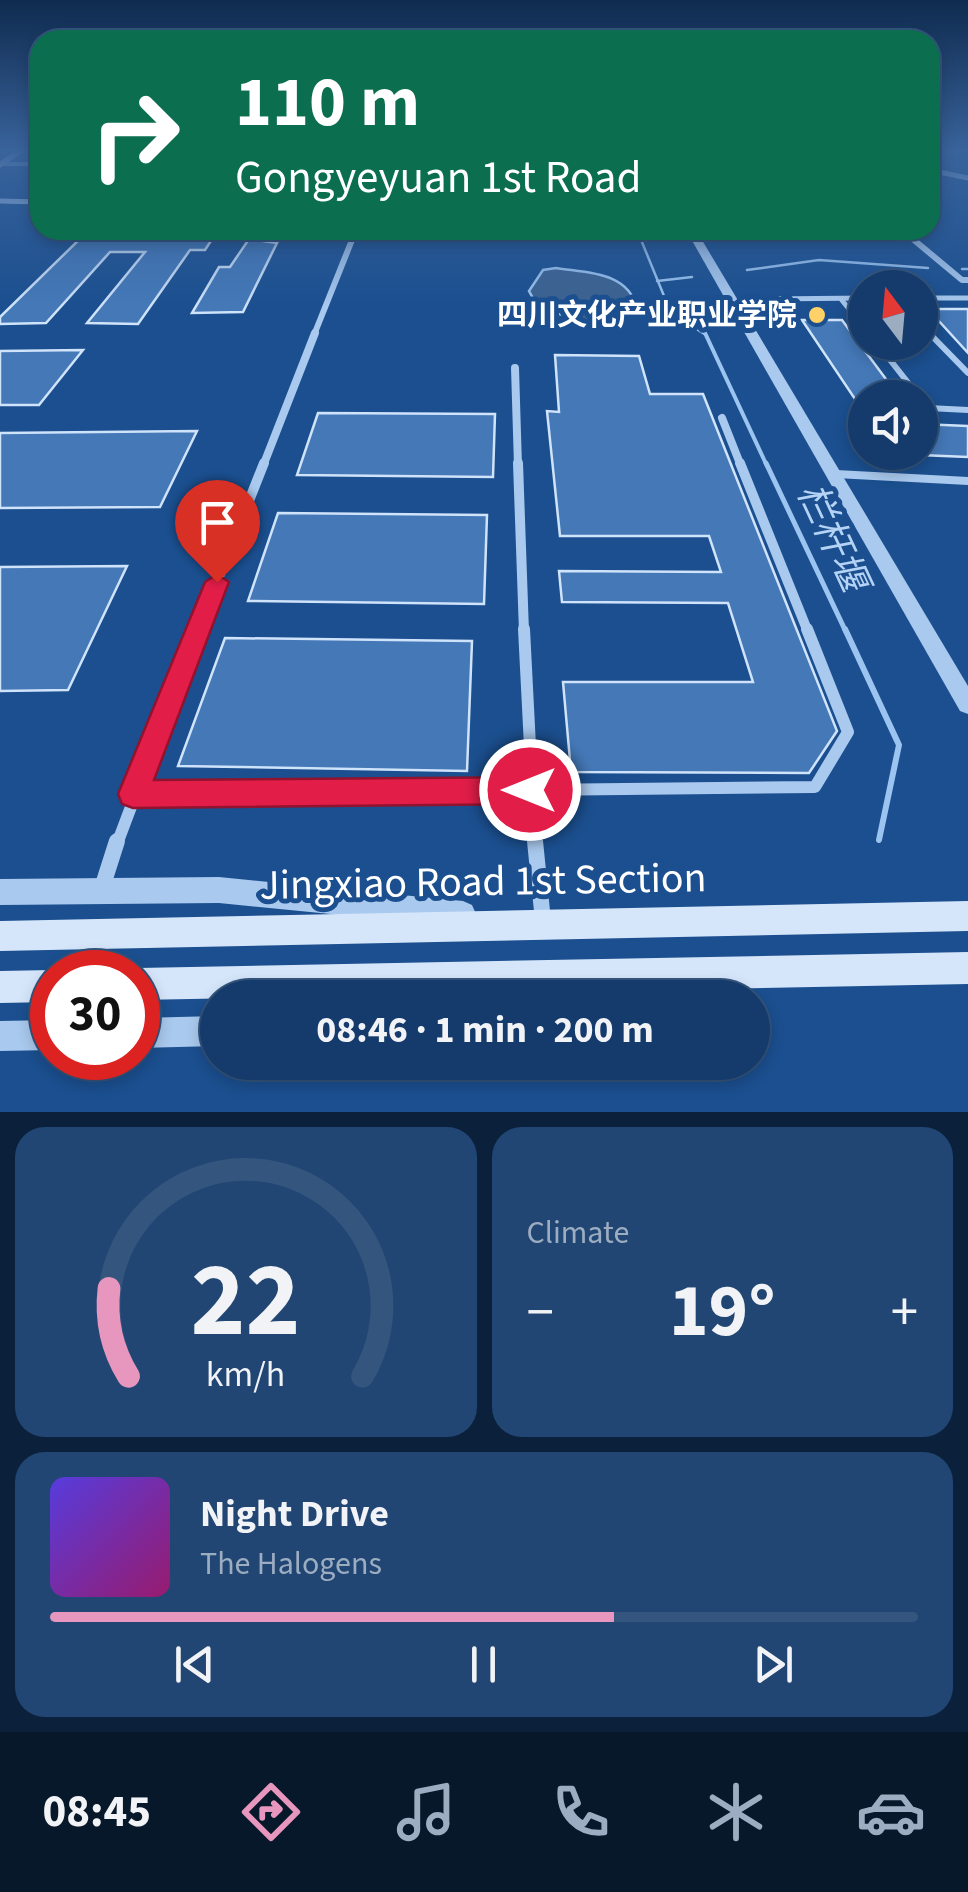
<!DOCTYPE html>
<meta charset="utf-8">
<style>
:root{--surface:#143b6b;--page:#214673;--text:#f1f3f6;--muted:#9dadc1;--line:#33557e;--accent:#e797bd}
body{margin:0;font-family:"Source Sans 3","Noto Sans SC",sans-serif;background:var(--page);color:var(--text);height:100vh;display:flex;flex-direction:column;font-size:38px;white-space:nowrap}
*{box-sizing:border-box;margin:0}
p{font-size:32px;color:var(--muted)}
.icon{flex:none;width:55px;height:55px;fill:none;stroke:currentColor;stroke-width:2;stroke-linecap:round;stroke-linejoin:round}
.map{position:relative;height:1112px;overflow:hidden}
.sheet{display:flex;flex-direction:column;gap:15px;padding:15px;background:#0b203b;flex:1}
.sheet>*{flex:none}
.banner{position:absolute;left:30px;top:30px;width:910px;height:210px;border-radius:30px;box-shadow:0 5px 15px #0003,0 0 0 2px var(--line);background:#0b6e4f;color:#fff;overflow:hidden}
.needle{width:65px;rotate:344deg}
.fabs{position:absolute;left:848px;top:270px;display:grid;gap:20px}
.fabs a{display:grid;place-items:center;width:90px;height:90px;border-radius:50%;background:var(--surface);box-shadow:0 5px 15px #0003,0 0 0 2px var(--line);font-size:50px}
.speed{position:absolute;left:30px;top:950px;display:flex;gap:20px;font-size:50px;font-weight:700;text-align:center}
.speed>*{display:grid;place-content:center;width:130px;height:130px;border-radius:50%;background:var(--surface);box-shadow:0 5px 15px #0003,0 0 0 2px var(--line);line-height:1}
.speed .limit{border:15px solid #d22;background:#fff;color:#111}
.pin{position:absolute;display:grid;place-items:center;width:85px;height:85px;color:#fff;margin:-102px -42px;border-radius:50% 50% 50% 0;rotate:-45deg;box-shadow:0 0 10px #0007}
.pin .icon{rotate:45deg}
.me{position:absolute;width:110px;margin:-55px;rotate:270deg;stroke-linejoin:round;filter:drop-shadow(0 0 8px #0008)}
.turn{display:flex;align-items:center;gap:35px;height:210px;padding:0 40px;font-size:45px}
.turn .icon{width:130px;height:130px;stroke-width:2.5}
.turn b{display:block;font-size:70px;line-height:85px}
.big{font-size:75px;font-weight:700;line-height:1.1}
.sheet .widget{flex:1;display:flex;flex-direction:column;justify-content:center;gap:15px;min-width:0;padding:0 35px;border-radius:30px;background:var(--page)}
.sheet .dial{align-items:center;gap:0}
.dial svg{height:260px;overflow:visible;fill:none;stroke:var(--line);stroke-width:7;stroke-linecap:round;text-anchor:middle}
.dial text{fill:var(--text);stroke:none}
.song{display:flex;align-items:center;gap:30px}
.cover{width:120px;height:120px;border-radius:15px;background:linear-gradient(135deg,hsl(250 70% 55%),hsl(320 70% 35%))}
.played{height:10px;border-radius:5px;background:linear-gradient(90deg,var(--accent) 65%,var(--line) 65%)}
.keys{display:flex;justify-content:space-around;direction:ltr}
.heat{display:flex;justify-content:space-between;align-items:center;font-size:55px;direction:ltr}
.sheet .tiles{flex:1;display:grid;gap:15px;grid-template-columns:1fr 1fr}
.widget:last-child{grid-column:span 2}
.trip{position:absolute;left:200px;top:980px;width:570px;height:100px;border-radius:50px;background:var(--surface);box-shadow:0 5px 15px #0003,0 0 0 2px var(--line);font-weight:700;line-height:100px;text-align:center}
.dock{display:flex;height:160px;justify-content:space-around;align-items:center;background:#08182b;color:var(--muted)}
.dock .icon{width:70px;height:70px}
.dock .on{color:var(--accent)}
.dock b{font-size:45px;color:var(--text)}
.map>svg:first-child{display:block}
</style>
<div class="map">
<svg width="968" height="1112" viewBox="0 0 968 1112">
<rect width="100%" height="100%" fill="#1b4f8f"/>
<path fill="#3c6290" stroke="#9cc4f0" stroke-width="2.5" d="M556,268C586,273 629,271 637,309L586,321L539,309L529,291L543,270Z"/>
<g fill="none" stroke-linecap="round" stroke-linejoin="round">
<g stroke="#9cc4f0" stroke-width="2.5">
<polyline points="637,230 671,313 706,335"/>
<polyline points="962,269 968,269"/>
<polyline points="747,270 819,260 928,268"/>
<polyline points="657,281 692,277"/>
</g>
<polyline stroke="#9cc4f0" stroke-width="4" points="705,333 767,466"/>
<polyline stroke="#9cc4f0" stroke-width="5" points="766,463 846,632"/>
<polyline stroke="#9cc4f0" stroke-width="6" points="845,629 899,745 879,840"/>
</g>
<g fill="#4478b7" stroke="#cfe3fa" stroke-width="2.5">
<polygon points="89,230 218,230 205,250 190,250 138,324 87,323 145,252 110,252 46,323 0,324 0,317"/>
<polygon points="249,239 277,243 243,312 192,313 219,267 230,267"/>
<polygon points="928,309 968,309 968,353"/>
<polygon points="802,320 842,320 900,398 865,398 865,414"/>
<polygon points="83,350 39,405 0,405 0,351"/>
<polygon points="555,355 639,356 650,394 703,394 837,731 809,773 571,772 563,682 753,682 728,603 562,602 559,571 721,572 709,536 560,536 547,411 559,412"/>
<polygon points="318,413 495,414 493,477 297,475"/>
<polygon points="920,424 968,426 968,457 920,455"/>
<polygon points="197,431 160,507 0,508 0,433"/>
<polygon points="278,513 487,515 484,604 248,601"/>
<polygon points="127,566 68,690 0,691 0,567"/>
<polygon points="225,638 472,641 467,771 178,766"/>
</g>
<g fill="none" stroke-linecap="round" stroke-linejoin="round">
<polyline stroke="#a9c9ee" stroke-width="4" points="0,164 40,164"/>
<g stroke="#a9c9ee" stroke-width="5">
<polyline points="920,298 968,298"/>
<polyline points="768,299 865,298"/>
<polyline points="841,299 865,329"/>
<polyline points="920,323 932,335"/>
</g>
<g stroke="#a9c9ee" stroke-width="6">
<polyline points="929,333 968,373"/>
<polyline points="876,342 920,398"/>
<polyline points="920,398 928,408 968,410"/>
</g>
<polyline stroke="#a9c9ee" stroke-width="8" points="836,474 968,481"/>
<g stroke="#a9c9ee" stroke-width="5">
<polyline points="930,170 968,178"/>
<polyline points="0,201 40,202"/>
<polyline points="902,230 905,233"/>
</g>
<g stroke="#a9c9ee" stroke-width="6">
<polyline points="902,230 962,280 968,280"/>
<polyline points="314,335 356,230"/>
</g>
<g stroke="#a9c9ee" stroke-width="8">
<polyline points="515,368 518,466"/>
<polyline points="722,418 741,466"/>
<polyline points="263,466 315,333"/>
</g>
<g stroke="#a9c9ee" stroke-width="10">
<polyline points="518,463 524,632"/>
<polyline points="740,463 808,632"/>
<polyline points="197,632 264,463"/>
</g>
<g stroke="#a9c9ee" stroke-width="12">
<polyline points="524,629 535,844"/>
<polyline points="133,794 815,787 848,732 807,629"/>
<polyline points="117,844 198,629"/>
</g>
<g stroke="#a9c9ee" stroke-width="16">
<polyline points="535,841 543,921"/>
<polyline points="101,891 117,841"/>
</g>
<g fill="#a9c9ee" fill-rule="evenodd">
<polygon points="686,230 696,230 968,686 968,714 960,711"/>
<polygon points="219,877 463,901 472,905 476,914 472,923 463,927 219,903 0,905 0,879"/>
<polygon points="505,976 515,980 519,990 516,998 447,998 451,988"/>
<polygon points="218,1016 218,1046 138,1048 138,1018"/>
<polygon points="52,1020 52,1050 0,1051 0,1021"/>
</g>
<g fill="#d6e6fa" fill-rule="evenodd">
<polygon points="15,151 25,151 0,168 0,161"/>
<polygon points="968,901 968,931 0,951 0,921"/>
<polygon points="968,952 968,984 138,1000 138,972 127,972 138,968"/>
<polygon points="52,970 58,972 52,972 52,1002 0,1003 0,971"/>
</g>
</g>
<linearGradient id="sky" x2="0" y2="1"><stop stop-color="#0f2b4f"/><stop offset="0.49" stop-color="#39639b"/><stop offset="1" stop-color="#39639b" stop-opacity="0"/></linearGradient>
<rect width="968" height="307" fill="url(#sky)"/>
<polygon fill="#e11d48" stroke="#92132f" stroke-width="2.5" points="217,574 229,582 154,780 530,777 540,781 545,790 540,800 530,804 133,808 122,804 118,794 205,582"/>
<circle fill="#ffd166" stroke="#1b4f8f" stroke-width="4" cx="817" cy="315" r="10"/>
<g text-anchor="middle" dominant-baseline="central" stroke-width="10" stroke-linejoin="round" paint-order="stroke">
<g font-size="30" font-weight="bold" fill="#fff" stroke="#1b4f8f" text-anchor="end">
<text x="797" y="315">四川文化产业职业学院</text>
</g>
<g font-size="38" font-style="italic" fill="#b5d3f5" stroke="#1b4f8f">
<text transform="translate(832 537) rotate(65)">栏杆堰</text>
</g>
<g font-size="42" fill="#fff" stroke="#1b4f8f">
<text transform="translate(483 882) rotate(-1)">Jingxiao Road 1st Section</text>
</g>
</g>
</svg>
<div class="fabs">
<a><svg class="needle" viewBox="-14 -14 28 28"><path d="M0-13l5 13h-10z" fill="#e53935"/><path d="M0 13l5-13h-10z" fill="#9dadc1"/></svg></a>
<a><svg class="icon" aria-label="sound" viewBox="0 0 24 24"><path d="M4 9h4l5-4v14l-5-4H4zM17 9q2 3 0 6"/></svg></a>
</div>
<div class="speed"><div class="limit">30</div></div>
<div class="pin" style="left:217px;top:582px;background:#d93025"><svg class="icon" aria-label="arrive" viewBox="0 0 24 24"><path d="M6 21V4h12l-3 4 3 4H6"/></svg></div>
<svg class="me" style="left:530px;top:790px" viewBox="-20 -20 40 40"><circle r="17" fill="#e11d48" stroke="#fff" stroke-width="3"/><path d="M0-11L8 9 0 5-8 9z" fill="#fff"/></svg>
<div class="trip">08:46 · 1 min · 200 m</div>
<div class="banner">
<div class="turn"><svg class="icon" aria-label="right" viewBox="0 0 24 24"><path d="M7 20v-9h11M14 6l5 5-5 5"/></svg><div><b>110 m</b>Gongyeyuan 1st Road</div></div>
</div>
</div>
<section class="sheet">
<div class="tiles">
<div class="widget dial"><svg viewBox="0 0 100 80">
<path d="M14 69A42 42 0 1 1 86 69"/>
<path d="M14 69A42 42 0 0 1 8 42" stroke="#e797bd"/>
<text x="50" y="56" font-size="32" font-weight="700">22</text>
<text x="50" y="72" font-size="11">km/h</text>
</svg></div>
<div class="widget"><p>Climate</p>
<div class="heat"><a>−</a><b class="big">19°</b><a>+</a></div>
</div>
<div class="widget">
<div class="song"><i class="cover"></i><div><b>Night Drive</b><p>The Halogens</p></div></div>
<div class="played"></div>
<div class="keys"><svg class="icon" aria-label="previous" viewBox="0 0 24 24"><path d="M18 5L8 12l10 7zM5 5v14"/></svg><svg class="icon" aria-label="pause" viewBox="0 0 24 24"><path d="M8 5v14M16 5v14"/></svg><svg class="icon" aria-label="next" viewBox="0 0 24 24"><path d="M6 5l10 7-10 7zM19 5v14"/></svg></div>
</div>
</div>
</section>
<nav class="dock">
<b>08:45</b>
<svg class="icon on" aria-label="directions" viewBox="0 0 24 24"><path d="M12 3l9 9-9 9-9-9zM9 14v-3h6M13 9l2 2-2 2"/></svg>
<svg class="icon" aria-label="music" viewBox="0 0 24 24"><path d="M9 18V5l10-2v13"/><circle cx="6" cy="18" r="3"/><circle cx="16" cy="16" r="3"/></svg>
<svg class="icon" aria-label="phone" viewBox="0 0 24 24"><path d="M5 4h4l2 5-3 2q2 4 5 5l2-3 5 2v4C11 20 4 13 5 4z"/></svg>
<svg class="icon" aria-label="climate" viewBox="0 0 24 24"><path d="M12 3v18M4 7l16 10M4 17L20 7"/></svg>
<svg class="icon" aria-label="car" viewBox="0 0 24 24"><path d="M5 17H2v-5l4-1 3-4h7l3 4 3 1v5h-3M9 17h6M6 11h13"/><circle cx="7" cy="17" r="2"/><circle cx="17" cy="17" r="2"/></svg>
</nav>
